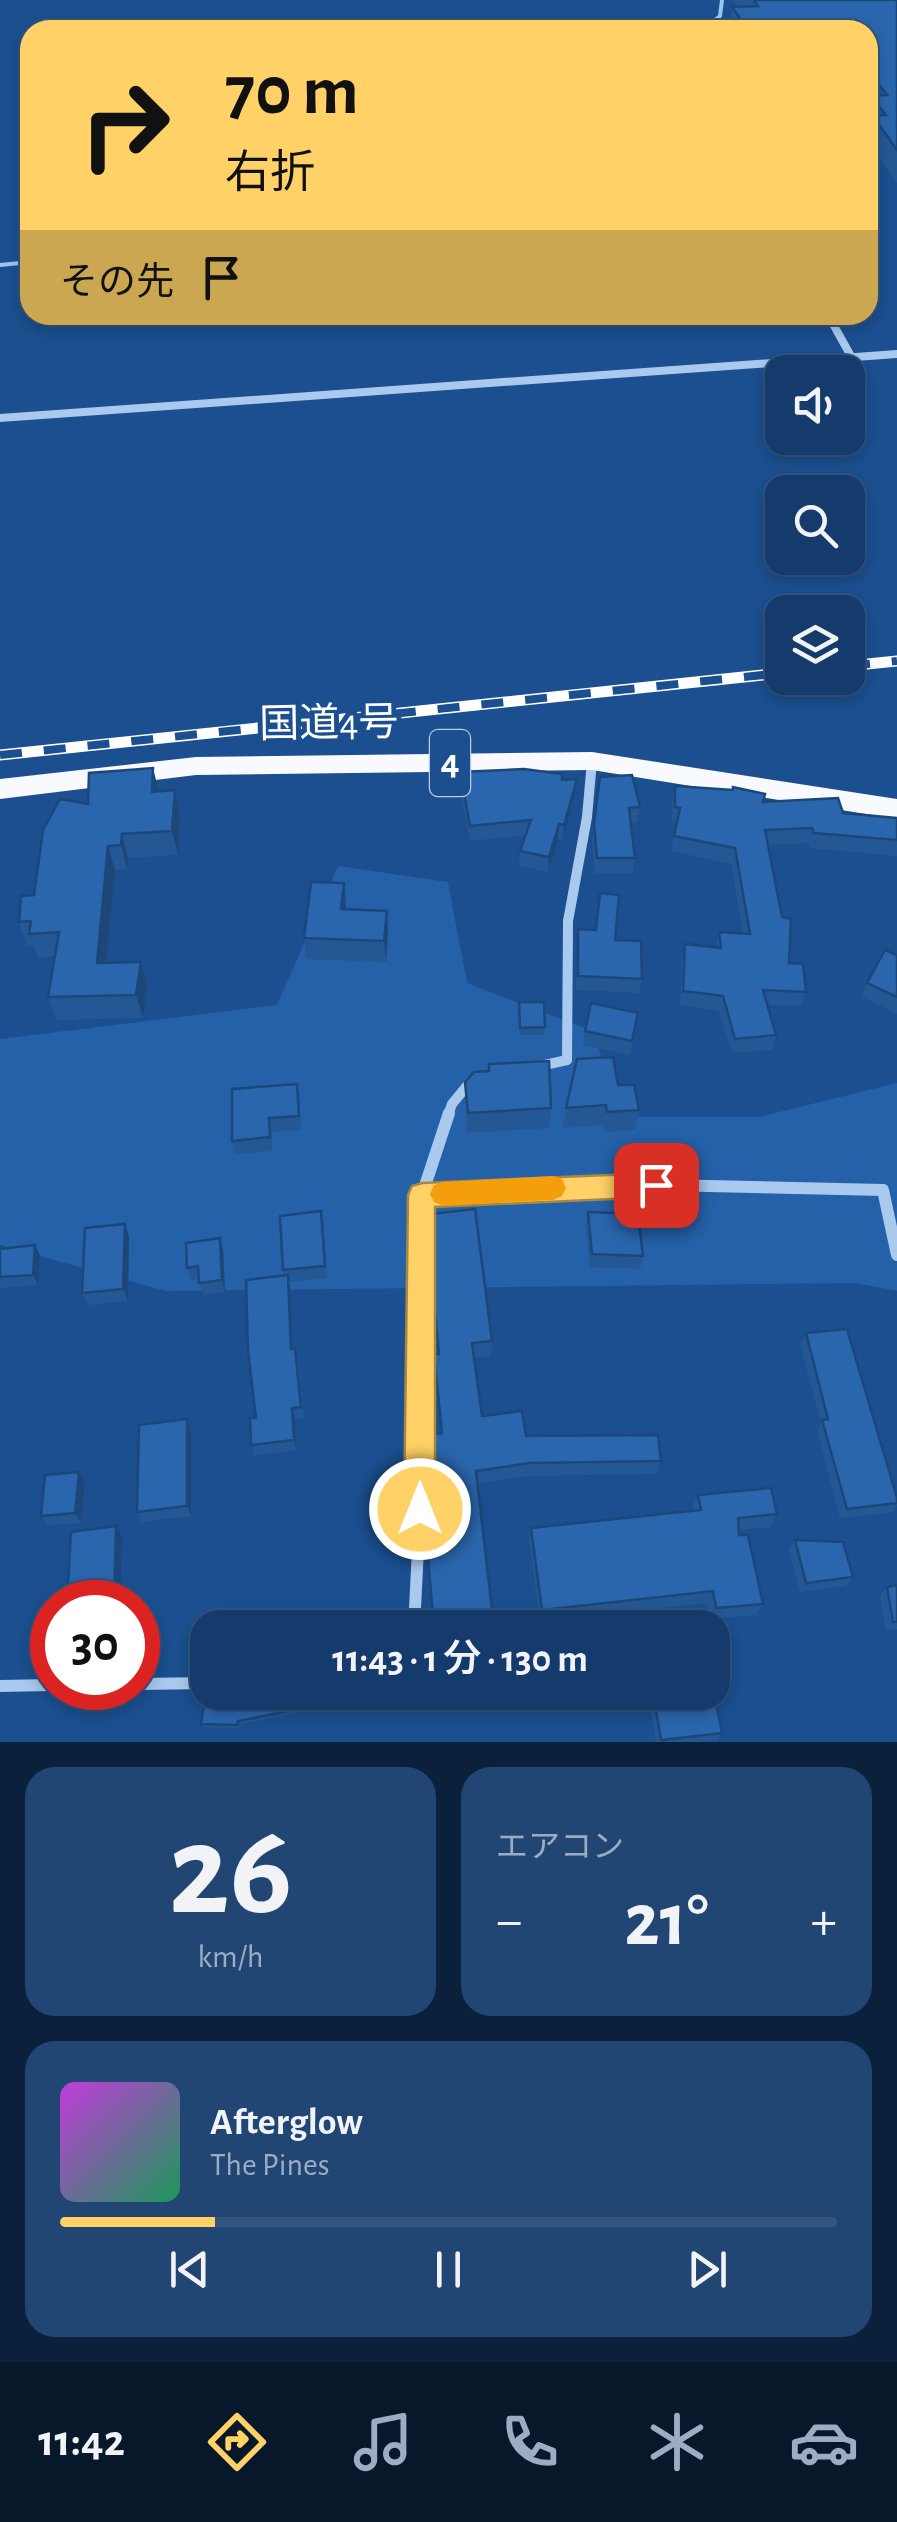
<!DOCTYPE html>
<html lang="ja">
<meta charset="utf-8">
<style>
:root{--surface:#143b6b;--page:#214673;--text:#f1f3f6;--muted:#9dadc1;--line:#33557e;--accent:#ffd166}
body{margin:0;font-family:"Alegreya Sans","Noto Sans JP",sans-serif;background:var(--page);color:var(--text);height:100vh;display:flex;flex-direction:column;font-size:38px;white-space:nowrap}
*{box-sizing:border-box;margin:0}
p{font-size:32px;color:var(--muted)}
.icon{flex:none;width:55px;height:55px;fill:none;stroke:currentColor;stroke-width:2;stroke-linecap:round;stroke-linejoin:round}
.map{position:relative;height:1742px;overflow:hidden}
.side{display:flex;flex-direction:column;gap:25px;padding:25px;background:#0b203b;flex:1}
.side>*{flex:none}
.hud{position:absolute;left:20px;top:20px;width:858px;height:305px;border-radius:30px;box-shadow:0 5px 15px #0003,0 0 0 2px var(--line);background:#ffd166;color:#111;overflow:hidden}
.controls{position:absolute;left:765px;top:355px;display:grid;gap:20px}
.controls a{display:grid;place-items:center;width:100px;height:100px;border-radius:20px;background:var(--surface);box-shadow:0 5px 15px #0003,0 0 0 2px var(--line);font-size:50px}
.speed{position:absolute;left:30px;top:1580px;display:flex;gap:20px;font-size:50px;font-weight:700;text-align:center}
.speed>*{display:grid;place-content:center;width:130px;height:130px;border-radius:50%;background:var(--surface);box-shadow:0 5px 15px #0003,0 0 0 2px var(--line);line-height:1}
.speed .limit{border:15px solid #d22;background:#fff;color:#111}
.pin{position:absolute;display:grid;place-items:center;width:85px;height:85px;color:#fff;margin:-42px;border-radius:20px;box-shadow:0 5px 15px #0006}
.me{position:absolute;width:110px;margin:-55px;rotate:0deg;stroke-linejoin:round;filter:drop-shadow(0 0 8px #0008)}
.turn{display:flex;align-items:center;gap:35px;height:210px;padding:0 40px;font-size:45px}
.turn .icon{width:130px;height:130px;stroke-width:2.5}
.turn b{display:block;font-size:70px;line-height:85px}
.then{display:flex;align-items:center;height:95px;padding:0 40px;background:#0003;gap:20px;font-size:38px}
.big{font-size:75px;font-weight:600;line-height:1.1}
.side .card{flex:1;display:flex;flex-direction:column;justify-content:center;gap:15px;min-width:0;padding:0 35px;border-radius:30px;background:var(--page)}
.side .dial{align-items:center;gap:0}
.dial b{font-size:130px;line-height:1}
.song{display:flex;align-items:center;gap:30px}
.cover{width:120px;height:120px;border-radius:15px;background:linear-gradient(135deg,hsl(290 70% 55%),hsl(150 70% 35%))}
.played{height:10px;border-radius:5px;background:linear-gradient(90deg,var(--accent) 20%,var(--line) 20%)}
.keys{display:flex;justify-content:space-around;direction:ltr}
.heat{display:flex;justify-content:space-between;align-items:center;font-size:55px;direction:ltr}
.side .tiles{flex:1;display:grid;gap:25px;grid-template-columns:1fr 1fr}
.card:last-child{grid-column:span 2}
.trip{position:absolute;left:190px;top:1610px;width:540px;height:100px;border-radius:30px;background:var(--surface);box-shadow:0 5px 15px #0003,0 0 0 2px var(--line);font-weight:600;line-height:100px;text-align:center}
.tabs{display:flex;height:160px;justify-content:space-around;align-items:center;background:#08182b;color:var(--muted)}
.tabs .icon{width:70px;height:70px}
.tabs .selected{color:var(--accent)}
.tabs b{font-size:45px;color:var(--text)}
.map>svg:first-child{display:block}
</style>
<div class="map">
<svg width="897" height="1742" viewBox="0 0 897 1742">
<rect width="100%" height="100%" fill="#1b4f8f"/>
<polygon fill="#2461a8" points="338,866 448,882 467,983 595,1032 616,1117 759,1117 897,1083 897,1291 856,1283 166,1291 0,1245 0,1039 277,1005"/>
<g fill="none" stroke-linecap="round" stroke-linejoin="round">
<g stroke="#9cc4f0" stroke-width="4">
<polyline points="702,30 720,16 722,0"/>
<polyline points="0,265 30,262"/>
</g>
<polyline stroke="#a9c9ee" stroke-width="8" points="828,315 852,358"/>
<g stroke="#a9c9ee" stroke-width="10">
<polyline points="536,1067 567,1060 568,921 587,817 592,761"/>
<polyline points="448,1115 452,1104 471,1081"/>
</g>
<g stroke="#a9c9ee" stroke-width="12">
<polyline points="422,1195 618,1184 883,1190 897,1255"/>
<polyline points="414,1628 420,1509 422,1195 449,1113"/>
<polyline points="138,1684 208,1683"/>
<polyline points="0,1686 52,1685"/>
</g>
<polygon fill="#a9c9ee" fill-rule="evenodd" points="897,350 897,358 0,422 0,414"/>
<polygon fill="#f8faff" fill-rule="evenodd" points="592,752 897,799 897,819 592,770 196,775 0,799 0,779 196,757"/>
<g stroke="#fff" stroke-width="11">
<g id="rail">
<polyline points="848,666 897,661"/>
<polyline points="0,755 782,673"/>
</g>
</g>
<use href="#rail" stroke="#1b4f8f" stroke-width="8" stroke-dasharray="22" stroke-linecap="butt"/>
</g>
<g fill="#245895">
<polygon points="733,0 897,0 897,183 868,141 870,127 868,124 868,30 729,30 732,7 738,7"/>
<polygon points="460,772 562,780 575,794 562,840 558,839 548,872 519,866 520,851 526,835 470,841 460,787"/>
<polygon points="600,777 640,807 637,822 631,823 635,858 633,873 595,873 592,838"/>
<polygon points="675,786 763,802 843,813 897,818 897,856 810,848 808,843 768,845 789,963 806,992 801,1006 767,1005 776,1035 772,1050 732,1053 719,1011 680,1005 682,959 685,944 716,948 719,932 743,934 731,864 671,851 677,823 672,823 672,801"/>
<polygon points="175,790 180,814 178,855 128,858 127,869 115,870 106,963 141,962 147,985 143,1018 56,1020 48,997 55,956 38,958 33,945 27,946 19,922 88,804 159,791"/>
<polygon points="344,883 345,909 388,932 386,962 306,959 304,938"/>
<polygon points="578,929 615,940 642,979 639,993 576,990"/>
<polygon points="897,955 897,1014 862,997 867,983"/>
<polygon points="519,1009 545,1027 545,1035 520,1035"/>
<polygon points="638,1013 630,1055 583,1045 585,1031"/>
<polygon points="465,1082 551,1108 549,1128 467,1133"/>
<polygon points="618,1085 639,1110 635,1130 604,1132 603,1125 563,1128 566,1108"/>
<polygon points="299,1097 301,1130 272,1132 272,1151 235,1154 232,1141"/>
<polygon points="588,1212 643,1256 640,1269 590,1267 586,1225"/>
<polygon points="431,1214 492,1341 491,1356 474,1358 482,1416 526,1436 661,1461 657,1474 528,1476 477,1484 493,1619 492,1628 434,1628 428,1558 441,1433 434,1369 434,1354 438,1354 431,1287"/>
<polygon points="323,1224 327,1278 289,1282 293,1349 295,1349 298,1360 304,1418 295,1419 296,1450 254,1456 251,1445 284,1276 283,1270"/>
<polygon points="129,1236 128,1301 88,1305 82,1293"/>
<polygon points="220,1238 223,1250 225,1292 203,1295 199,1279 191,1280 187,1268"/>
<polygon points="0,1249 40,1256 38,1285 0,1288"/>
<polygon points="806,1333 897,1498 897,1505 891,1513 840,1518 817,1430 821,1423 800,1344"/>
<polygon points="191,1430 191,1516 142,1522 137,1512"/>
<polygon points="85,1482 81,1523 48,1525 41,1516"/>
<polygon points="698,1495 777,1514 770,1527 738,1530 763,1604 756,1615 710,1619 707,1603 540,1621 529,1540 531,1528 693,1511 692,1508"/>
<polygon points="795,1540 853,1577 846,1586 800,1592 789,1549"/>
<polygon points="897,1585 897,1629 885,1630 880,1595 887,1587"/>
<polygon points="208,1692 294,1692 295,1714 240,1724 239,1729 204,1727 201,1724"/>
<polygon points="648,1692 712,1692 722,1733 717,1740 698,1742 656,1742"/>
</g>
<g fill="#1d4779">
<polygon points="153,768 159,792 152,792"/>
<polygon points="577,779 575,794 562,840 564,825"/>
<polygon points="175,790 180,814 178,855 172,831"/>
<polygon points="559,824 558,839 548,872 549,857"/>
<polygon points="122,834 128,858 127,869 121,845"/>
<polygon points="108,846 115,870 104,986 97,963"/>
<polygon points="344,883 346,905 343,931 341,909"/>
<polygon points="387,911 388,932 386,962 384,941"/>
<polygon points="141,962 147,985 143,1018 136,995"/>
<polygon points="125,1224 129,1236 128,1301 123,1289"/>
<polygon points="220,1238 223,1250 225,1292 222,1280"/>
<polygon points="35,1245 40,1256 38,1285 33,1275"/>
<polygon points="288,1275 290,1288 293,1361 291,1349"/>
<polygon points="292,1408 295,1419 296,1450 294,1440"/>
<polygon points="187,1419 191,1430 191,1516 187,1506"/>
<polygon points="79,1472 85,1482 81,1523 75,1513"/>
<polygon points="116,1526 122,1536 120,1602 114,1602"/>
</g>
<g fill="#2a66ad" stroke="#1d4779" stroke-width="2.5">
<polygon points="754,0 897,0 897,150 873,116 886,115 870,96 887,95 868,71 868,30 748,30 732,7 758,6"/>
<polygon points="153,768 152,792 175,790 172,831 122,834 121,845 108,846 97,963 141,962 136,995 48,997 59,932 29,934 31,921 19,922 21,896 34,895 43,830 60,799 88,804 89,773"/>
<polygon points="524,769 562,774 562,780 577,779 564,825 559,824 549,857 520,851 531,820 470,826 460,772"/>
<polygon points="632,775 640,807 629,808 635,858 597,858 594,823 600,777"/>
<polygon points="675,786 733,790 733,787 765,794 763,802 838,798 843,813 897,818 897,840 814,833 812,828 765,830 782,917 791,919 789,963 803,964 806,992 763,990 776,1035 735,1039 723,996 683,991 685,944 721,948 719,932 750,934 735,848 674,836 680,808 675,807"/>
<polygon points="311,882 344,883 341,909 387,911 384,941 304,938"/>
<polygon points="600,893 619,895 615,940 641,941 642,979 578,976 578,929 596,930"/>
<polygon points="885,950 897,955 897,997 867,983"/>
<polygon points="519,1002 544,1002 545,1027 520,1028"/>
<polygon points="591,1003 638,1013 632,1041 585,1031"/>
<polygon points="613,1057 618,1085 634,1085 639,1110 607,1112 606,1105 566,1108 577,1059"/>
<polygon points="549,1061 551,1108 468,1113 465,1082 474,1072 489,1071 489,1064"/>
<polygon points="297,1084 299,1116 269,1118 270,1137 232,1141 232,1089"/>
<polygon points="475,1209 492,1341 472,1343 482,1416 522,1411 526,1436 658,1435 661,1461 530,1463 476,1471 493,1619 434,1626 427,1547 430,1434 442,1433 434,1354 439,1354 431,1271 431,1214"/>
<polygon points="321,1211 325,1266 283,1270 280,1216"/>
<polygon points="588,1212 638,1214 643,1256 592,1254"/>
<polygon points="125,1224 123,1289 82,1293 85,1228"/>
<polygon points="220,1238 222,1280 199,1283 198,1266 187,1268 186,1243"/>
<polygon points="35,1245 33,1275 0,1277 0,1249"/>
<polygon points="288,1275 291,1349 295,1349 301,1407 292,1408 294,1440 251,1445 250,1418 256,1418 248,1351 246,1280"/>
<polygon points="847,1329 897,1498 897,1503 847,1509 822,1420 828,1419 806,1333"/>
<polygon points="187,1419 187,1506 137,1512 139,1425"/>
<polygon points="79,1472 75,1513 41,1516 45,1475"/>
<polygon points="771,1488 777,1514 738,1518 739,1535 748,1535 763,1604 716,1608 713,1591 542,1610 531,1528 701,1510 698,1495"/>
<polygon points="116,1526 114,1602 67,1602 71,1532"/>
<polygon points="795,1540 843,1542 853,1577 806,1583"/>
<polygon points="897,1585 897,1622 893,1622 887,1587"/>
<polygon points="712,1683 722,1733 661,1740 653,1692 712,1692"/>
<polygon points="206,1691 208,1692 292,1692 294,1710 238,1721 237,1725 201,1724"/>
</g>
<polygon fill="#ffd166" stroke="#a68842" stroke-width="2.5" points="656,1173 665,1176 669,1185 665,1194 656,1197 435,1207 435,1509 431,1520 420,1525 409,1520 404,1509 408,1195 412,1186 422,1183"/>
<polygon fill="#f59e0b" points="553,1176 562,1179 566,1188 562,1196 553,1200 443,1206 434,1202 430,1194 434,1185 443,1182"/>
<g text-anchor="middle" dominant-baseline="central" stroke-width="10" stroke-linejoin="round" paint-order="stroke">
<rect fill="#1b4f8f" stroke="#bbcadd" stroke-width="2.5" x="430" y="730" width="40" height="66" rx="8"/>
<g font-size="38" font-weight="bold" fill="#fff">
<text x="450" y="763">4</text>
</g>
<g font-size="40" fill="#fff" stroke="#1b4f8f">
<text transform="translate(329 724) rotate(-1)">国道4号</text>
</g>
</g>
</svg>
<div class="controls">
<a><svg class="icon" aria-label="sound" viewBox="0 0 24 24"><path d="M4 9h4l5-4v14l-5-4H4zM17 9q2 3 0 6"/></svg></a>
<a><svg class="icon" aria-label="search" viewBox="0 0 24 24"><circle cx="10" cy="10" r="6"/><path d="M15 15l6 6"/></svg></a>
<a><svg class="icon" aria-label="layers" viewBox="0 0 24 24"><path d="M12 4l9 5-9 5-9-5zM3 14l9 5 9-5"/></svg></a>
</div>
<div class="speed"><div class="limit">30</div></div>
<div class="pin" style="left:656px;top:1185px;background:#d93025"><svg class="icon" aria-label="arrive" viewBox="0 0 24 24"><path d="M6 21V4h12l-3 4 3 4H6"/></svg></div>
<svg class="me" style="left:420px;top:1509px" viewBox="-20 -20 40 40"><circle r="17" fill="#ffd166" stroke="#fff" stroke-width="3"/><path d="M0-11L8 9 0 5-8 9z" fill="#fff"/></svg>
<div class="trip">11:43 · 1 分 · 130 m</div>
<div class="hud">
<div class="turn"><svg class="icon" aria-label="right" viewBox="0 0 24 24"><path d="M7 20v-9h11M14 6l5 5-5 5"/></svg><div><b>70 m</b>右折</div></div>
<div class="then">その先<svg class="icon" aria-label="arrive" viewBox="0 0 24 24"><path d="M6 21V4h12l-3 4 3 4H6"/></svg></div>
</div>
</div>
<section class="side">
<div class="tiles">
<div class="card dial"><b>26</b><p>km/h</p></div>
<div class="card"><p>エアコン</p>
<div class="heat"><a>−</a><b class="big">21°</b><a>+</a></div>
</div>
<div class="card">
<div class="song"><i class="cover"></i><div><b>Afterglow</b><p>The Pines</p></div></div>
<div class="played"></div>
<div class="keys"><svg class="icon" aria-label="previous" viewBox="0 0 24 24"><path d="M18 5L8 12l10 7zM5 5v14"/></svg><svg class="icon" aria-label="pause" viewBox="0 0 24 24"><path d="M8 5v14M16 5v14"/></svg><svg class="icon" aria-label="next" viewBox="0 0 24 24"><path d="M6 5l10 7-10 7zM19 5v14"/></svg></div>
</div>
</div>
</section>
<nav class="tabs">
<b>11:42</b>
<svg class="icon selected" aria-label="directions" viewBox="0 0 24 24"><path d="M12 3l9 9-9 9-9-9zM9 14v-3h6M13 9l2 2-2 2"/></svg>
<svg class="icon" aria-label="music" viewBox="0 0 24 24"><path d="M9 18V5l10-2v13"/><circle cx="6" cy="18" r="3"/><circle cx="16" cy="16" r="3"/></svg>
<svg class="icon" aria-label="phone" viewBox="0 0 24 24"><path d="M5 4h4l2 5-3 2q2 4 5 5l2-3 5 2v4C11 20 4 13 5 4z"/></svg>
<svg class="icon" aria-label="climate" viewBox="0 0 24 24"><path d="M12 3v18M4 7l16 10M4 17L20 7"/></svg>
<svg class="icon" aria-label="car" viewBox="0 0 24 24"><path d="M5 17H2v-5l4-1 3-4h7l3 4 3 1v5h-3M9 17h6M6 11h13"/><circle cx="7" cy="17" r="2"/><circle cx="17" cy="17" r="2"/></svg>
</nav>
